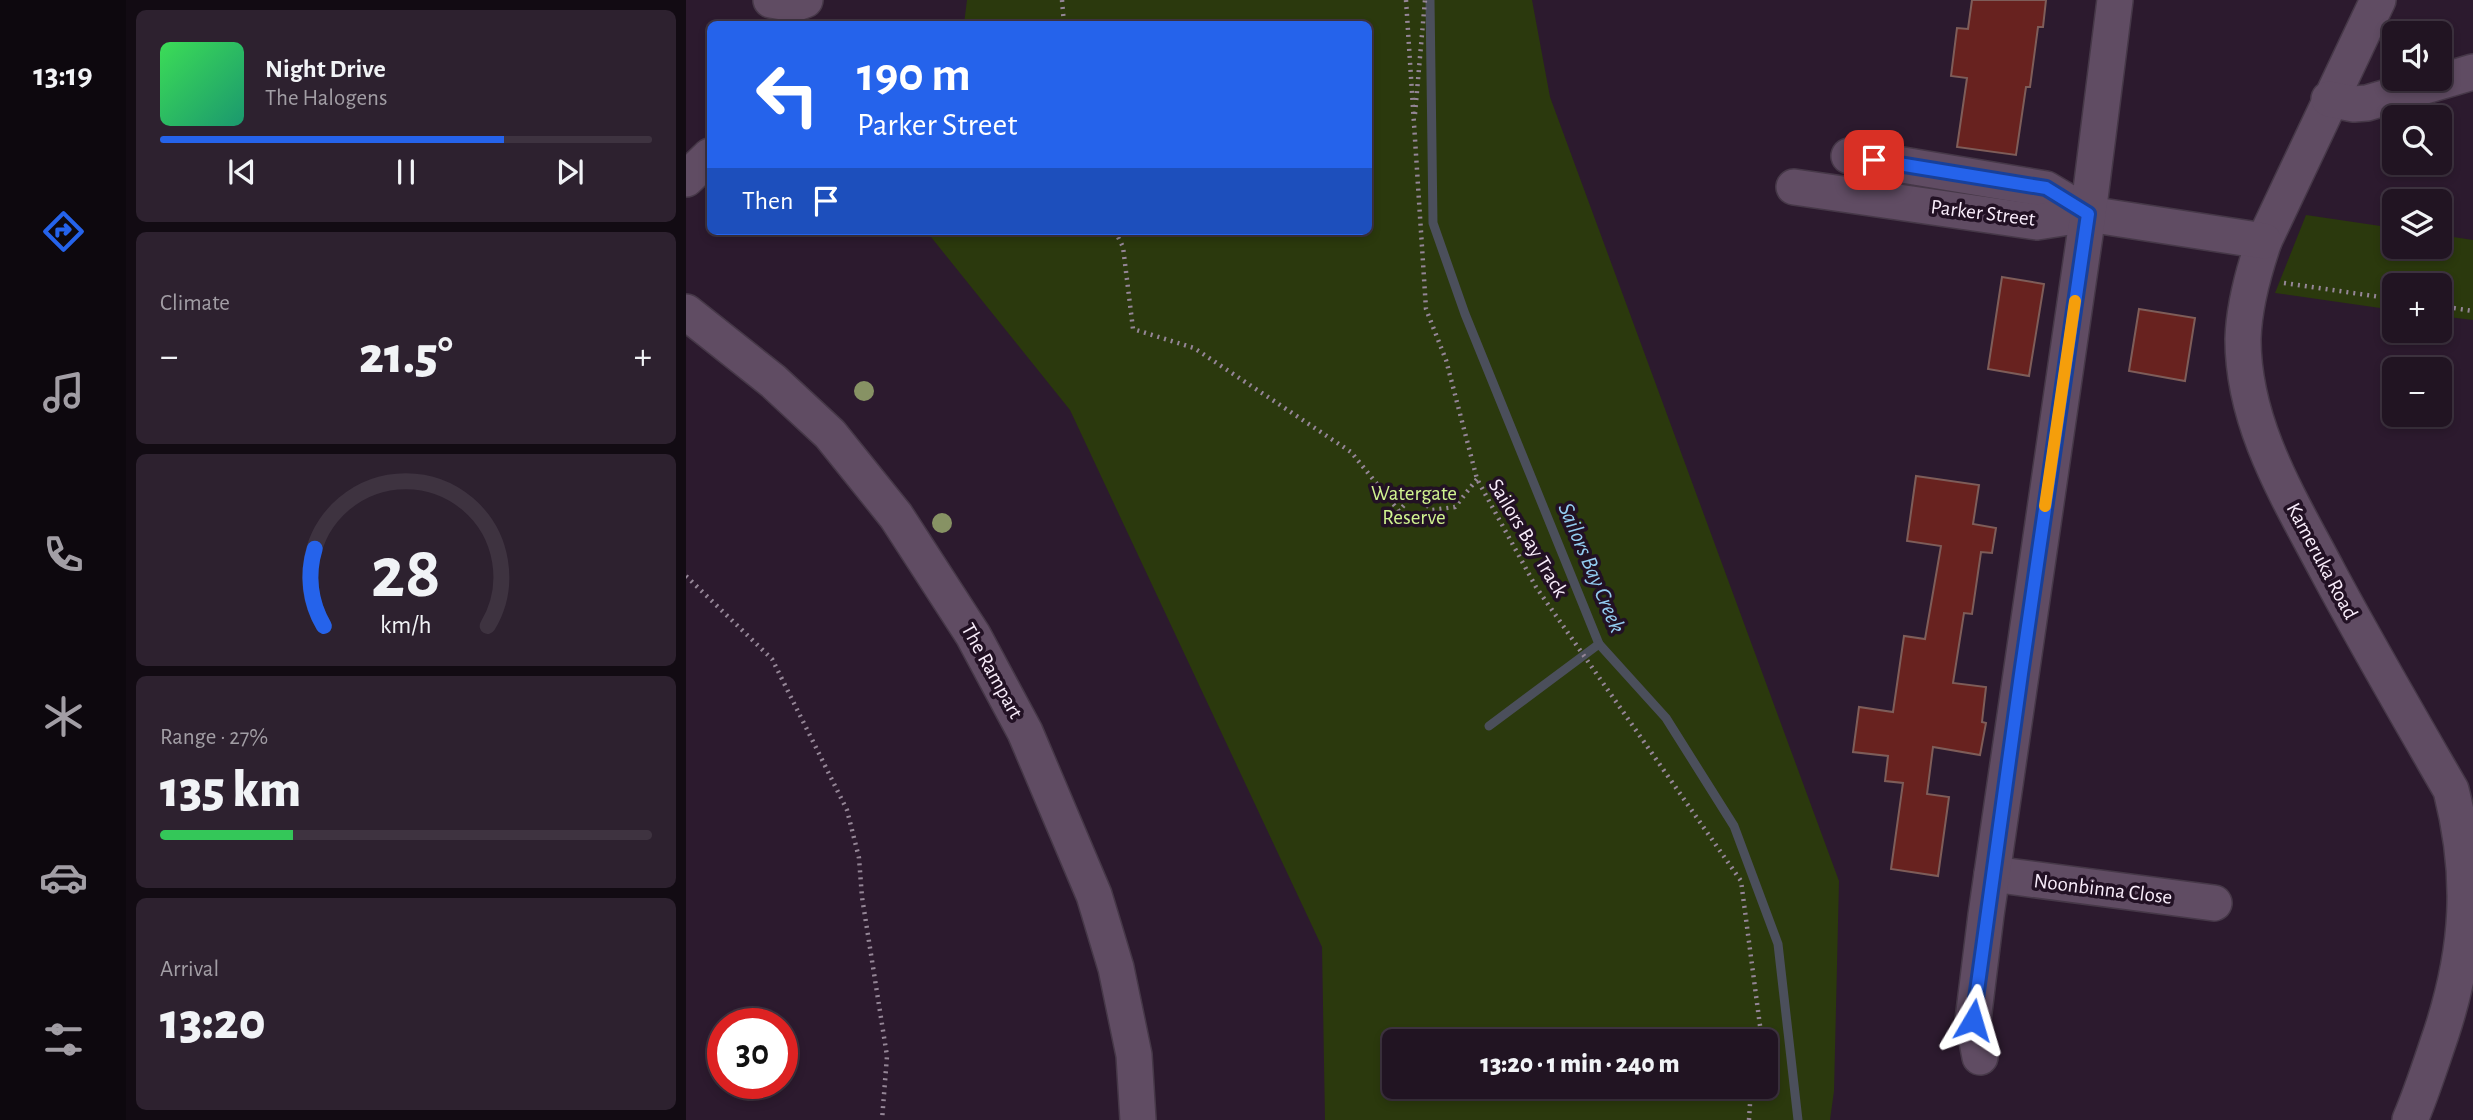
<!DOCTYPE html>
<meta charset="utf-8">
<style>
:root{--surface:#211422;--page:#2d212f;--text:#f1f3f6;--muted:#a29ea5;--line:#3e3340;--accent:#2563eb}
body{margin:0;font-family:"Alegreya Sans",sans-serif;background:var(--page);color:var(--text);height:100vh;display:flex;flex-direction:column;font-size:26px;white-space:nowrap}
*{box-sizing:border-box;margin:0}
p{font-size:23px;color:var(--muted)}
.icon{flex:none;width:38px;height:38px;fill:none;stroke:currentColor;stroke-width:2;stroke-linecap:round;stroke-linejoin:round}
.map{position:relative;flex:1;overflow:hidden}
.details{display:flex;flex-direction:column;gap:10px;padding:10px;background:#120b13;width:560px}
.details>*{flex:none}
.banner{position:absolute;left:21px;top:21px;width:665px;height:214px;border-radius:10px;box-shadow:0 4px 10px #0003,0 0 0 2px var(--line);background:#2563eb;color:#fff;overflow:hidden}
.buttons{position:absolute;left:1696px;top:21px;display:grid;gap:14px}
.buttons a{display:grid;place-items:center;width:70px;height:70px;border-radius:10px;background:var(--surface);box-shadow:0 4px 10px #0003,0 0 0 2px var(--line);font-size:35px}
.speed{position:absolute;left:21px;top:1008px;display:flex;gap:14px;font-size:35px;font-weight:700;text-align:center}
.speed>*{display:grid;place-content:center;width:91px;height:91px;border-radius:50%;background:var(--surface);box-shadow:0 4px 10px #0003,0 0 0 2px var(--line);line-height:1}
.speed .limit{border:10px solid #d22;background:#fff;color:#111}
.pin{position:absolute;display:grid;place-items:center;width:60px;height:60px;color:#fff;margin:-30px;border-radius:14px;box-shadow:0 4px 10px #0006}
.me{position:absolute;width:77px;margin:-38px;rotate:7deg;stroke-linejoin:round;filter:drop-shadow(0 0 5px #0008)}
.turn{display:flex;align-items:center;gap:24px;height:147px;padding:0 35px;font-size:32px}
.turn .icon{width:91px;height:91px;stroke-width:2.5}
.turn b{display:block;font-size:49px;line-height:60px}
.then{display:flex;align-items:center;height:66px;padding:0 35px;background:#0003;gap:14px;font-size:26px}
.big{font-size:52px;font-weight:800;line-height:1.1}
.details .card{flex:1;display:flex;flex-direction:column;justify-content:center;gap:10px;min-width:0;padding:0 24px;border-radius:10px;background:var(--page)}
.details .dial{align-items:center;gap:0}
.dial svg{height:182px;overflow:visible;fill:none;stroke:var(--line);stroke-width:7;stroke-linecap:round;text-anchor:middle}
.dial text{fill:var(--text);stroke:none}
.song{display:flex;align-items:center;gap:21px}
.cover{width:84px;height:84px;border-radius:10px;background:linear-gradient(135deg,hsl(130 70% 55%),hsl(160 70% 35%))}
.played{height:7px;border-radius:4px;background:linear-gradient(90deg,var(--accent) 70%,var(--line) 70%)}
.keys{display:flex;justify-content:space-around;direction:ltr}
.heat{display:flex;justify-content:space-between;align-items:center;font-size:38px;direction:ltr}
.charge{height:10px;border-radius:5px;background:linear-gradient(90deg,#34c759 27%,var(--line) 0)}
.trip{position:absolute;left:696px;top:1029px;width:396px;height:70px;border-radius:10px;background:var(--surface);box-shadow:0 4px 10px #0003,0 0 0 2px var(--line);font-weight:800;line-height:70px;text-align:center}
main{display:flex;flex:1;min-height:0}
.dock{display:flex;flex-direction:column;width:126px;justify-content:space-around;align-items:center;background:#0d080e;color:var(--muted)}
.dock .icon{width:49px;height:49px}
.dock .current{color:var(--accent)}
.dock b{font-size:32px;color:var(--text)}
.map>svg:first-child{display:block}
</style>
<main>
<nav class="dock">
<b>13:19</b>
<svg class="icon current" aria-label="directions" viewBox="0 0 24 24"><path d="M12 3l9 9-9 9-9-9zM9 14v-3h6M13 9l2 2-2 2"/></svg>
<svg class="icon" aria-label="music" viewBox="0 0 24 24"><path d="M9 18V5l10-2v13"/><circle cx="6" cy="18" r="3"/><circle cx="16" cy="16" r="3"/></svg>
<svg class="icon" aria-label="phone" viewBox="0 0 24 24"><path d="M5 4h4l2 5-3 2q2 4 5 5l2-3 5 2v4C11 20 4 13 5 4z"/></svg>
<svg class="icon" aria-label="climate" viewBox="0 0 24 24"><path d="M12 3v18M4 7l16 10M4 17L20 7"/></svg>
<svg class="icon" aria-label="car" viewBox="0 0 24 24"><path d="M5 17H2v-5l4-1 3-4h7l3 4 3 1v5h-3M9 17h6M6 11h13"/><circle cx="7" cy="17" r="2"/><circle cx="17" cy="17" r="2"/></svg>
<svg class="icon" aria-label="filters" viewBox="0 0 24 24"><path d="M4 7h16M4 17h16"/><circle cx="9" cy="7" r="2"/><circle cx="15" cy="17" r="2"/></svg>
</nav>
<section class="details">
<div class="card">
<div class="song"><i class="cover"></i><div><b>Night Drive</b><p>The Halogens</p></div></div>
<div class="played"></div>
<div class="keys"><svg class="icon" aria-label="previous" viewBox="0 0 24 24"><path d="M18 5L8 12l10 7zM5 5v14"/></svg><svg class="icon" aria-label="pause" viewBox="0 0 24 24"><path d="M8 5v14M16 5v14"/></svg><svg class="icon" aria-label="next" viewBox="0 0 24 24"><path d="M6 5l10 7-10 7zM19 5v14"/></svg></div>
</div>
<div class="card"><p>Climate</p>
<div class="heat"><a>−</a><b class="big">21.5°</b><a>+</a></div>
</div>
<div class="card dial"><svg viewBox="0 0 100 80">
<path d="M14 69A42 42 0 1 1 86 69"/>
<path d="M14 69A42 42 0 0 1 10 35" stroke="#2563eb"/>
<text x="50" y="56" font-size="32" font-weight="700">28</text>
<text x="50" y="72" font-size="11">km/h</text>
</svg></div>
<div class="card"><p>Range · 27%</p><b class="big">135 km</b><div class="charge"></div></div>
<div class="card"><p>Arrival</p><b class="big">13:20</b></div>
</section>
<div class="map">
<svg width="1787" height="1120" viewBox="0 0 1787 1120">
<rect width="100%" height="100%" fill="#2c1a2e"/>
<g fill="#2b390d" fill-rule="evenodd">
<path d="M281,0H846L864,97L1153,881L1148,1091L1144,1120H639L636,947L384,410L245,237L246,231H682V24H278ZM709,1041H1080V1087H709Z"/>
<polygon points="1620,215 1708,228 1708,247 1754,247 1754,235 1787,240 1787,320 1754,316 1754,285 1708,285 1708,310 1589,293"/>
</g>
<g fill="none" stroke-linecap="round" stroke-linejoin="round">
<g stroke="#4b4f5b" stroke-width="9">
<polyline points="744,0 747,223 779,314 913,644 980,718 1048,826 1092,944 1112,1120"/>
<polyline points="803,726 913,644"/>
</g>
</g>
<g fill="#68221f" stroke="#7e5d59" stroke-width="2">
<polygon points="1286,0 1360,0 1357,27 1352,27 1344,87 1340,87 1330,155 1271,147 1281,78 1265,76 1271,28 1282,29"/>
<polygon points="1316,277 1358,284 1343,376 1302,369"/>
<polygon points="1453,309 1509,318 1499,381 1443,371"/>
<polygon points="1230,476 1293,485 1287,524 1310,528 1306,553 1295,552 1286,614 1278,613 1267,683 1300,687 1296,722 1300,723 1294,755 1247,747 1241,794 1263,797 1252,876 1205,869 1217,783 1199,781 1202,756 1167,752 1173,707 1207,712 1218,636 1239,639 1255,546 1221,541"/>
</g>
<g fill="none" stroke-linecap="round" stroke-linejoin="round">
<g stroke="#463848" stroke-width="38">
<g id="minor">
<polyline points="85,0 108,4 119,0"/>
<path d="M1692,0L1578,241C1567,273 1558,305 1557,339C1557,425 1603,498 1642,572C1681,645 1723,717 1765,790C1787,876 1783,949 1755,1034C1745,1063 1736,1092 1724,1120"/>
<polyline points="1643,99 1668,104 1681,103 1787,72"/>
<polyline points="1163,156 1360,189 1402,214"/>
<polyline points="0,179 24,156"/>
<polyline points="1108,187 1351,222 1402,214 1578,241"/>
<polyline points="0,312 87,381 144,434 210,516 287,635 339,732 408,895 430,968 448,1055 452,1120"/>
<polyline points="1306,874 1528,903"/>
<polyline points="1294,1057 1287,1020 1300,915 1402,214 1429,0"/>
</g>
</g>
<g stroke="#958697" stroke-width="4.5" stroke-dasharray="2 5" stroke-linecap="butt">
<polyline points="376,0 378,24"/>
<polyline points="720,0 740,309 760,360 791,479 850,587 1055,881 1076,1041"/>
<polyline points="729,114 739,0"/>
<polyline points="429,231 437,247 447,329 508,348 665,452 713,511 728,494 746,510 769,507 791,479"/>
<polyline points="1598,283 1708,299"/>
<polyline points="1754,306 1787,311"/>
<polyline points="0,576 86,659 161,810 173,858 176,897 201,1056 196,1120"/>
<polyline points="1063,1120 1065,1087"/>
</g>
<use href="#minor" stroke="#604c63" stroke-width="35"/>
</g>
<g fill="#879264">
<circle cx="178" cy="391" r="10"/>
<circle cx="256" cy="523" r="10"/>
</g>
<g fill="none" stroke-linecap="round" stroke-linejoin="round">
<g stroke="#184099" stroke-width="18">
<polyline id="route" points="1188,160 1360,188 1402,214 1335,674 1287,1020"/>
</g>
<use href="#route" stroke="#2563eb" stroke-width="12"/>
<polyline stroke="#f59e0b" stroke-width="12" points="1359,506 1389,301"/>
</g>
<g text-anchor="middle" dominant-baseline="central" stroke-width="7" stroke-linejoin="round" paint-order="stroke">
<g font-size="21" fill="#f9edfb" stroke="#221124">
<text transform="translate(1297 213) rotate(7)">Parker Street</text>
<text transform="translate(842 538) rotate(59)">Sailors Bay Track</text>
<text transform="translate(1636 561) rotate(62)">Kameruka Road</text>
<text transform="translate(306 671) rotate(61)">The Rampart</text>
<text transform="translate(1417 889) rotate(7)">Noonbinna Close</text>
</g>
<g font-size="21" fill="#d1f490" stroke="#221124">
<text x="728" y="493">Watergate<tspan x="728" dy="24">Reserve</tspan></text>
</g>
<g font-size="23" font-style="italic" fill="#93cdf1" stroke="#221124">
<text transform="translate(905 568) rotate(67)">Sailors Bay Creek</text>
</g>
</g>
</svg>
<div class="buttons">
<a><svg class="icon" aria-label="sound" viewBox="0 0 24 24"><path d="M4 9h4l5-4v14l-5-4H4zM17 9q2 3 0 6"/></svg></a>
<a><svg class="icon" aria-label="search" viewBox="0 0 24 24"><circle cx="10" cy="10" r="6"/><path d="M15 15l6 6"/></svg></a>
<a><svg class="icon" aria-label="layers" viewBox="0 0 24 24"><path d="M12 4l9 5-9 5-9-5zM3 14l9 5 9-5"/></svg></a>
<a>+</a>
<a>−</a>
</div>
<div class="speed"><div class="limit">30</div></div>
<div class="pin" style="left:1188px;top:160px;background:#d93025"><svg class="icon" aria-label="arrive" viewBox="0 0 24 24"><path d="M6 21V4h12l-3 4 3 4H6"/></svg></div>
<svg class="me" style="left:1287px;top:1020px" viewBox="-20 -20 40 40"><path d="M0-17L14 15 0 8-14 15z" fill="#2563eb" stroke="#fff" stroke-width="4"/></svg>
<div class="trip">13:20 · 1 min · 240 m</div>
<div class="banner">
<div class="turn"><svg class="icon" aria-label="left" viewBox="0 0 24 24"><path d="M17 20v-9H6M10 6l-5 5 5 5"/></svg><div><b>190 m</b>Parker Street</div></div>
<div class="then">Then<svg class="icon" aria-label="arrive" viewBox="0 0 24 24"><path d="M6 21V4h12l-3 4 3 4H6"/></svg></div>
</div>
</div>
</main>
